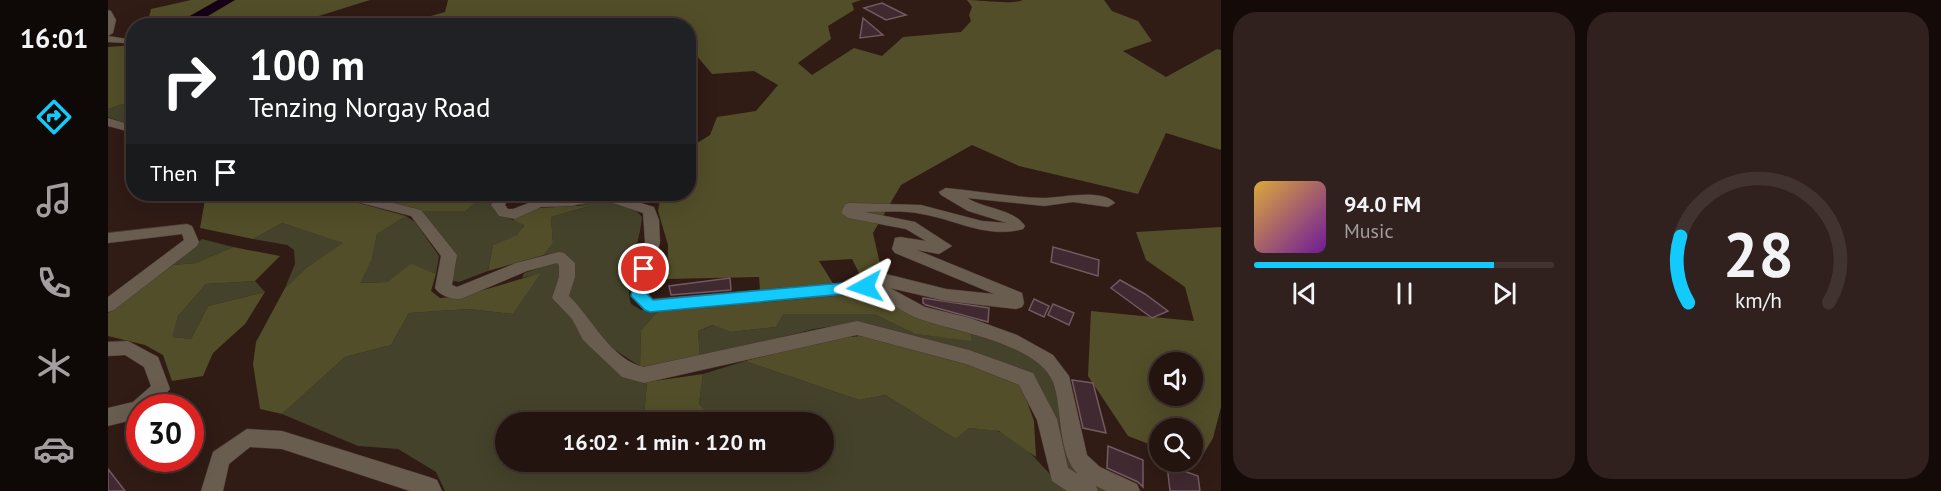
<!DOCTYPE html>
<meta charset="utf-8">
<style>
:root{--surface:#241410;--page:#30211e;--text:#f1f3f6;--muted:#a39e9f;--line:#413330;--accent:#12cafb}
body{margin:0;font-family:"PT Sans",sans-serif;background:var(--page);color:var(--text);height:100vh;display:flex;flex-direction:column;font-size:22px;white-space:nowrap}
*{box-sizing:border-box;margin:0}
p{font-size:20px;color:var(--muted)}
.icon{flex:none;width:33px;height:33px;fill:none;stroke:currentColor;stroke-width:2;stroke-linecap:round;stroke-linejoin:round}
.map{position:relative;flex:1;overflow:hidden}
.sheet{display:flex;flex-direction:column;gap:12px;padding:12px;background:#140b09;width:720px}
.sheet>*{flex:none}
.top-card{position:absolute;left:18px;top:18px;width:570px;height:183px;border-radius:24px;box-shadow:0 6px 24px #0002,0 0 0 2px var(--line);background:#202124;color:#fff;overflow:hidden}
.buttons{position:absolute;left:1041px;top:352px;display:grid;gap:12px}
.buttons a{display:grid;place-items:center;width:54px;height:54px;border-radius:50%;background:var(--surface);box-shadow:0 6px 24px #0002,0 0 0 2px var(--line);font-size:30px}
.speed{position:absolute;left:18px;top:394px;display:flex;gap:12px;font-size:30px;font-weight:700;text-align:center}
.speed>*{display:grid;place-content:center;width:78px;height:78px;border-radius:50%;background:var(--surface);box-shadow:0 6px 24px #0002,0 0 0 2px var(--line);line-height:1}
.speed .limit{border:9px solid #d22;background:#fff;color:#111}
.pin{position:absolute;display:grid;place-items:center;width:51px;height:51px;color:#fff;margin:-26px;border:3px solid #fff;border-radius:50%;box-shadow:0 2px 6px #0007}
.me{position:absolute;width:66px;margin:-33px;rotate:265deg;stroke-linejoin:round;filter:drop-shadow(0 0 4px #0008)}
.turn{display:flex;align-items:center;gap:21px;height:126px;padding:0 24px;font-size:27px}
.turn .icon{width:78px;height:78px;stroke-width:2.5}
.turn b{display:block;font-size:42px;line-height:51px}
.then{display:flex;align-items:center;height:57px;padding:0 24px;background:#0003;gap:12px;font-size:22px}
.sheet .tile{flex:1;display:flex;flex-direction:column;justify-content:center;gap:9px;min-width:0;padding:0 21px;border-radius:24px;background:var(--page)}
.sheet .dial{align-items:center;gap:0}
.dial svg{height:156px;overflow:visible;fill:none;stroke:var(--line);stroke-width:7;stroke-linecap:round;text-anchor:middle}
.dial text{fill:var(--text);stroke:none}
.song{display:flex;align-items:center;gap:18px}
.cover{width:72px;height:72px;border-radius:9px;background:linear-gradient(135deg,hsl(40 70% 55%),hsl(280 70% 35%))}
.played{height:6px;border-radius:3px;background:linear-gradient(90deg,var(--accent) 80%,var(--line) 80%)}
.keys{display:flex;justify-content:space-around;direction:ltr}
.sheet .tiles{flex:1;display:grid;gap:12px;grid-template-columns:repeat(2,1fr)}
.trip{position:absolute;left:387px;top:412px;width:339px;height:60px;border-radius:30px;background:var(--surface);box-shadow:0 6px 24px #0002,0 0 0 2px var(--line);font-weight:800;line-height:60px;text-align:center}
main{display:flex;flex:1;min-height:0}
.tab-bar{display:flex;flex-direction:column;width:108px;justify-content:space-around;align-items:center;background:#0e0806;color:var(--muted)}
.tab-bar .icon{width:42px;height:42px}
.tab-bar .selected{color:var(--accent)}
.tab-bar b{font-size:27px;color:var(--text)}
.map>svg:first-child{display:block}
</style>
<main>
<nav class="tab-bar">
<b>16:01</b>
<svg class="icon selected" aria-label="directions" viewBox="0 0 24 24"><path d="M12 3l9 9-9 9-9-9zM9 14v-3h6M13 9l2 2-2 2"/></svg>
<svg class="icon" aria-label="music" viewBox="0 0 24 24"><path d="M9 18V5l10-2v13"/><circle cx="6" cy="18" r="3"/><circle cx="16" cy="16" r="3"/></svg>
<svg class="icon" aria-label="phone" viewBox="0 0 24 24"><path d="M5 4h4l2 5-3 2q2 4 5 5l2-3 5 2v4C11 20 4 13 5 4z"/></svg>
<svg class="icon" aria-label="climate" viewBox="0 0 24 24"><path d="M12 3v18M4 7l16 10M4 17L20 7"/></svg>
<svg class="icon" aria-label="car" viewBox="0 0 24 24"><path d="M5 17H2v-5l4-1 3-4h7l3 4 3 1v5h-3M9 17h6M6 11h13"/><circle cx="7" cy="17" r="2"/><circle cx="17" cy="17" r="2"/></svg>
</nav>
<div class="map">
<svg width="1113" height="491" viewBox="0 0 1113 491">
<rect width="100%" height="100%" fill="#301b15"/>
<g fill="#44422a">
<polygon points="25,101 25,126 0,117 0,109"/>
<polygon points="331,194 388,194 385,208 389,214 416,224 410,235 385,245 380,271 351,282 341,280 346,252 311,211 358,211 372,198"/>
<path d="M483,201C503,201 521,200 534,217C532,244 515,280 523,304L533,310L550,311L533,330L532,366C516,356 495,344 483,328C472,314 473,309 457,295L453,253L436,255L445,243L443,217L482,206L468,205Z"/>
<polygon points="298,216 307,222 331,256 328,274 303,265 279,282 251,283 264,259 269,234"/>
<polygon points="174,223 236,243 198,268 177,288 187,264 186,250 179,245 145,239"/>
<polygon points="94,239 125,247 88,263 65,265"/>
<path d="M449,262L456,267L446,300L539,382L536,416L568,420L571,423H398V462H716V423H611L591,404L595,374L637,361L751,400L777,395L848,439L861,428C870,429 880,429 889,431C915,437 939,475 959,491H337L328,472L290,449L250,446L174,414L237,357L283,345L301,313L361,309L405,314L432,274L414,278L416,273Z"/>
<polygon points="147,281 157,292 100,306 83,339 63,337 70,316 98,284"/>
<polygon points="676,314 766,314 807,334 864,340 863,327 923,355 945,377 964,459 1012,491 991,491 955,468 936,397 733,325 706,329 592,358 590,331 606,325 623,332 668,327"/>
</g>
<g fill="#524e29" fill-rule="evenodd">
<polygon points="83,0 117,0 69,25 39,25 43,9"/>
<polygon points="121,0 262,0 182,25 72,25"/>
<path d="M340,0H753L744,3L746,10L720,26L723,39L690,63L704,75L746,48L774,56L795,37L853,32L863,21L861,15L864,7L859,0C873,0 905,5 915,0H996L1004,11L1030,21L1044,41L1015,51L1058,77L1109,49L1113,50V150L1058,133L1030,194L911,166L864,145L793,185L765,233L775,277L754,279L744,259L711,261L726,285L652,290L651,277L559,279L560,245L550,211L553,194H580L581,148L602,135L609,117L648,111L670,85L646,71L604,74L588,55H581L580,26H287L337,12Z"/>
<polygon points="25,45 25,87 22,89 25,90 25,101 0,109 0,47"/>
<polygon points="98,194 218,194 298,216 269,234 264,259 252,283 279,282 303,264 328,274 323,291 332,298 355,296 433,273 405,314 361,309 301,313 283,345 237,357 174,414 152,409 145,364 148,342 177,288 198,268 235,243 174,223 145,239 92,228"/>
<polygon points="253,194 331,194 372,198 358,211 311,211"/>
<polygon points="485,205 443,217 445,243 436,255 380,271 385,245 409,235 416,225 405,220 430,208"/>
<path d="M1113,227V407L1105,438L1090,463L1085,461L1084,429H1052L1051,448L1020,436L980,376L983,311L1086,321L1077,287L1038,260L1028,232ZM1052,363H1084V396H1052Z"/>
<polygon points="125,247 172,256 147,281 98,284 70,316 64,337 83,339 100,306 157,292 137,324 105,353 95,376 64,381 55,355 37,345 0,336 0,313 65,265 88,263"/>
<polygon points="742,290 769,293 863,327 864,341 807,334 766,314 676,314 668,327 623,332 605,325 590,331 592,358 543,368 532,366 533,330 550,311"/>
<polygon points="752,336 858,359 913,384 926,421 928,457 891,431 861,428 848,439 777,395 751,400 637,361 723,339"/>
<polygon points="595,374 591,404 611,423 571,423 568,420 536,416 539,382"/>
</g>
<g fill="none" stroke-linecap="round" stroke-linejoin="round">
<polygon fill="#160217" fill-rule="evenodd" points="110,0 127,0 83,26 64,26"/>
</g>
<g fill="#402930" stroke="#735960" stroke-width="1.5">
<polygon points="774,3 798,15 778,20 756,8"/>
<polygon points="755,18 775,35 752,38"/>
<polygon points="945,247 991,260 990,276 943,262"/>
<polygon points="622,278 623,290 563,295 561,286"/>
<polygon points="1012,280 1037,294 1060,311 1044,318 1003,288"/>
<polygon points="815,298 881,308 880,322 818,305 815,303"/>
<polygon points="926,299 941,306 936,317 921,310"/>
<polygon points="945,304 966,313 961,325 940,315"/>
<polygon points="964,380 985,383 998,433 975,428"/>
<polygon points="1000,446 1035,460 1035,487 1030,482 999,468"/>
<polygon points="1059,465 1090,476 1092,491 1062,491"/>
<polygon points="0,469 17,491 0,491"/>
</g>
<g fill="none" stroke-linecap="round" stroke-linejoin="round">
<g stroke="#4c3832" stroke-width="1">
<g id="minor">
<polygon points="0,10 3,11 8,20 5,33 0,36"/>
<polygon points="0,36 26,40 26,47 16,43 0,42"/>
<polygon points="0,118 26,126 26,133 0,126"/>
<path d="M838,188C870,191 903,197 935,198C953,198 994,188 1007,203L1000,207L965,202L936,206L859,198C877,209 906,209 917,226L915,229C879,239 849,220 814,214C795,210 776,212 757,212L807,222L844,246L831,254L809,250L914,293L916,303L914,307L908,309L838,301L782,288L817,307L862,318L909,335L945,355L961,376L979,455L992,467L1029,484L1032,491H998L988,486L990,491H959L944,481L929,420L911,385L858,364L749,335L536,383L514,377L475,340L464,319L444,298L451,277V265L449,263L419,271L355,298C346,301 332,296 327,288L333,256L303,216L230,197L228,194H250L313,210L349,255L344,285L349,287L408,263L451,252L456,253L467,263V277L461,296C483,317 504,361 536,367L749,321L861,350L925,373L949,419L960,468L970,474C949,454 955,409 945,382C929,342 841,331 806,317C789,309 776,297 757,293L542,312L536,310L523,296L537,242L535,213L505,203L482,202L464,206L433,207L407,219L391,216L383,205L391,194H403L397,205L400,209H405L431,199L464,198L482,194L506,195L546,207L551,220L552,242L540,294L545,299L757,281L768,283L772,276L778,274L838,289L886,294L787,253L784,249L787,238L792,237L818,241L798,229L740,218L733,213L737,204L742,203L813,205L874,221L899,223L860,211L833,195L831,192Z"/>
<polygon points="79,224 84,226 91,242 89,246 6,310 0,312 0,297 76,240 74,234 0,243 0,233"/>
<polygon points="20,341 50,357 62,389 45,408 32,408 32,418 0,426 0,408 25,402 43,386 36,367 17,355 0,356 0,342"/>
<polygon points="139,429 174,431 321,477 329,480 334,491 302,491 174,449 142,447 121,464 115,491 93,491 105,452"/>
</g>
</g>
<use href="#minor" fill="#695d50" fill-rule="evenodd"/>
</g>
<polygon fill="#12cafb" stroke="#0c83a3" stroke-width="1.5" points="536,264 543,269 539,294 545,300 757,281 764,287 757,292 542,312 537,310 523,296 529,269"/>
</svg>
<div class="buttons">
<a><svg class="icon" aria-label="sound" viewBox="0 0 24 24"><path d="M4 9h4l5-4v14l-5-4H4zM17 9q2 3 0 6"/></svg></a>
<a><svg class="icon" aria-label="search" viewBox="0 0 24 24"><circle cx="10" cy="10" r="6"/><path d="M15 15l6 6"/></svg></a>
</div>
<div class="speed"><div class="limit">30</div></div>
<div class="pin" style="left:536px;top:269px;background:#d93025"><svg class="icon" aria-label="arrive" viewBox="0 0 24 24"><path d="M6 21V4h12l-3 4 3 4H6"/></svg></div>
<svg class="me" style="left:757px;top:287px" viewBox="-20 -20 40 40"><path d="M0-17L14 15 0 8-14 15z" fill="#12cafb" stroke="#fff" stroke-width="4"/></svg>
<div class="trip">16:02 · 1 min · 120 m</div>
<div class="top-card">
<div class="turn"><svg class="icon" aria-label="right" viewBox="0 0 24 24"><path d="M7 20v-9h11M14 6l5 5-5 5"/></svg><div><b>100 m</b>Tenzing Norgay Road</div></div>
<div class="then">Then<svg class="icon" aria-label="arrive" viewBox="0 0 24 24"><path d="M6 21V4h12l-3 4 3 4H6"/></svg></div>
</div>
</div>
<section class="sheet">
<div class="tiles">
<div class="tile">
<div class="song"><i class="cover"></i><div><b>94.0 FM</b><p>Music</p></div></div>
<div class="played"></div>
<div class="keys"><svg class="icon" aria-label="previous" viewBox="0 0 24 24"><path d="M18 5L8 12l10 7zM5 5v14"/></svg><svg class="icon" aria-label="pause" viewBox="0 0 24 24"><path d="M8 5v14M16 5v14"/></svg><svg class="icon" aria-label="next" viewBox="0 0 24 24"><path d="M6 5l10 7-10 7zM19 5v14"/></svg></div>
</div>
<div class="tile dial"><svg viewBox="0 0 100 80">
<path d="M14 69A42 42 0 1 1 86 69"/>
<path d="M14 69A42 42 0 0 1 10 35" stroke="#12cafb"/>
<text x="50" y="56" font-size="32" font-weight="700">28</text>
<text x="50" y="72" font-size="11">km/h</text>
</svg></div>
</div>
</section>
</main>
